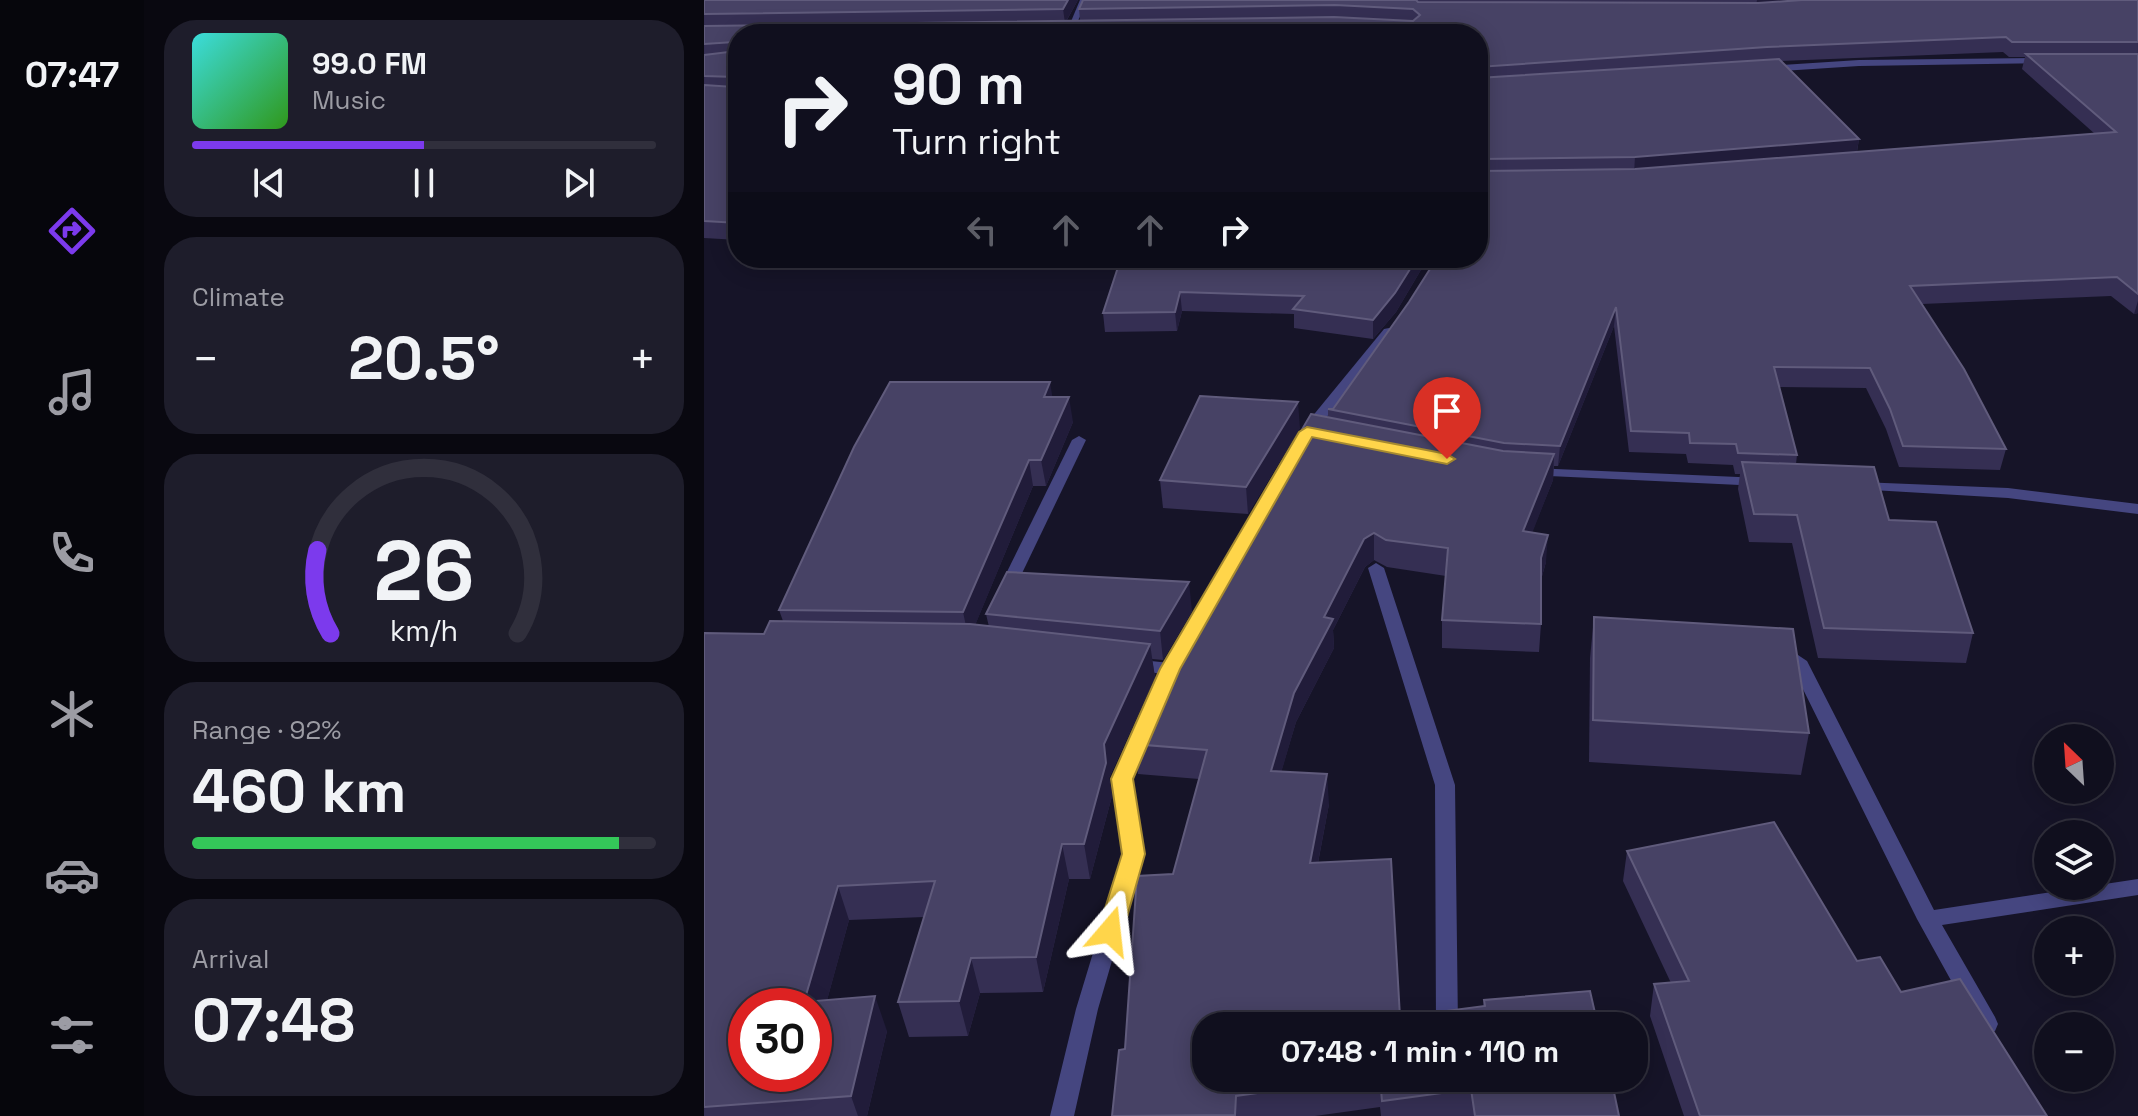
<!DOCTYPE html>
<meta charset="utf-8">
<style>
:root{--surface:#100f1e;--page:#1e1d2b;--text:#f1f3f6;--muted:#9c9ca4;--line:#302f3c;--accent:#7c3aed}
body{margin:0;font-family:"Space Grotesk",sans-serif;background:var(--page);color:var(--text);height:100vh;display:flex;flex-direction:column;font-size:30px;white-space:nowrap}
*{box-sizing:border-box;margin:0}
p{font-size:26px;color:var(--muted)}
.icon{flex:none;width:44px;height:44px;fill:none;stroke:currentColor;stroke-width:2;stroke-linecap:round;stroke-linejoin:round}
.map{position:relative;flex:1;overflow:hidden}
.side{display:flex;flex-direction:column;gap:20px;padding:20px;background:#090810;width:560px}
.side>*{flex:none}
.hud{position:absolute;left:24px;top:24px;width:760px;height:244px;border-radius:32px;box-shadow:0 4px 20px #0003,0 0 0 2px var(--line);background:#100f1e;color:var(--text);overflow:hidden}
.needle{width:52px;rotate:335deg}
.fabs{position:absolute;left:1330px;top:724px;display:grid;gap:16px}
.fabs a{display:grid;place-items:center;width:80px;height:80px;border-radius:50%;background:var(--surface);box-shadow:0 4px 20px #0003,0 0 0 2px var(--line);font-size:40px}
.speed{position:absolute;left:24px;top:988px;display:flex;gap:16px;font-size:40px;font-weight:700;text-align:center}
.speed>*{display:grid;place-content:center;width:104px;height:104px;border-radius:50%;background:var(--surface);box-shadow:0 4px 20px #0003,0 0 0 2px var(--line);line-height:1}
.speed .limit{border:12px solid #d22;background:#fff;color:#111}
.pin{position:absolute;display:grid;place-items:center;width:68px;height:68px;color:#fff;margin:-82px -34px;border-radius:50% 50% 50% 0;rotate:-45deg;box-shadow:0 0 8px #0007}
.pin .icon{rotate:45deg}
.me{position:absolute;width:88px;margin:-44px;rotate:17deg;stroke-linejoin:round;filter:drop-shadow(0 0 6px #0008)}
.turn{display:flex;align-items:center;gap:28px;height:168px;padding:0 32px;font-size:36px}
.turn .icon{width:104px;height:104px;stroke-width:2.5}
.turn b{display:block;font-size:56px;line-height:68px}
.lanes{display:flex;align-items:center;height:76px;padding:0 32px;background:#0003;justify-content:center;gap:40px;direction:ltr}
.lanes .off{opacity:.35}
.big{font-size:60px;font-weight:600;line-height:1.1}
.side .widget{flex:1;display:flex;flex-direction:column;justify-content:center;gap:12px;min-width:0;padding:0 28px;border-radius:32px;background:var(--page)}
.side .dial{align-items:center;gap:0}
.dial svg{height:208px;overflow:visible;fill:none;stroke:var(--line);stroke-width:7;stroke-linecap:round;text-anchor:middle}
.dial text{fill:var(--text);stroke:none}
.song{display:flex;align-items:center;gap:24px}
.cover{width:96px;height:96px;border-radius:12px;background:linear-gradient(135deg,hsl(180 70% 55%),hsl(110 70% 35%))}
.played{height:8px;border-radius:4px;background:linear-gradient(90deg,var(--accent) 50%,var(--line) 50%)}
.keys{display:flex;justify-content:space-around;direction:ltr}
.heat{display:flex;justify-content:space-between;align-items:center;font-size:44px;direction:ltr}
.charge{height:12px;border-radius:6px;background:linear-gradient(90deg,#34c759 92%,var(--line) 0)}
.trip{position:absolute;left:488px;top:1012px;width:456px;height:80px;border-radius:32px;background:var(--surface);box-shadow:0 4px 20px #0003,0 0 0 2px var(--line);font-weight:600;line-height:80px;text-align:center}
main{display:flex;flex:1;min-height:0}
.tabs{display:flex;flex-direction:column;width:144px;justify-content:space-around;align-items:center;background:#06060c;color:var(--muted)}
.tabs .icon{width:56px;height:56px}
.tabs .on{color:var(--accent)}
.tabs b{font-size:36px;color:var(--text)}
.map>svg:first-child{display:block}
</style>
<main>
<nav class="tabs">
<b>07:47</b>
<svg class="icon on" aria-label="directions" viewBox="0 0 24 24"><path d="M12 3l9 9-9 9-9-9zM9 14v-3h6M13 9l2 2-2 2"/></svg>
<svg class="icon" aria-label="music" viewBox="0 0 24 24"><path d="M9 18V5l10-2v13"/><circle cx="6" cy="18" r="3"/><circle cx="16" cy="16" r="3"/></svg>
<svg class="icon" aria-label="phone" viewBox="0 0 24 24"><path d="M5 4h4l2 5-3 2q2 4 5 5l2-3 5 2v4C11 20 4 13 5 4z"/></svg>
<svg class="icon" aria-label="climate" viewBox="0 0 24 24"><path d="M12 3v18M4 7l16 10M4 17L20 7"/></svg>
<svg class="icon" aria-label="car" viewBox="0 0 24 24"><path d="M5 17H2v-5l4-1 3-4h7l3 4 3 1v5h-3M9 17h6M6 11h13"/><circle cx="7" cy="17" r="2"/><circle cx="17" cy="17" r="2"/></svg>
<svg class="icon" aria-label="filters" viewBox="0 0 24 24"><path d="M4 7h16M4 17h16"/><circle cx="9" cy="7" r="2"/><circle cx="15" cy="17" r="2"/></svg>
</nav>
<section class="side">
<div class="widget">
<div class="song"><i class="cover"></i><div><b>99.0 FM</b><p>Music</p></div></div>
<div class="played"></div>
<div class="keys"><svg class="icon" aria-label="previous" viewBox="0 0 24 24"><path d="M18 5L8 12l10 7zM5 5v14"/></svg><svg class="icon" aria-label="pause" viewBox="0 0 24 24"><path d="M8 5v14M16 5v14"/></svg><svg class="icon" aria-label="next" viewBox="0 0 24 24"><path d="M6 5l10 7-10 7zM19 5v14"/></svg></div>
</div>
<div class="widget"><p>Climate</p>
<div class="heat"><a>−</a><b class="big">20.5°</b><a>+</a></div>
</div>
<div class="widget dial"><svg viewBox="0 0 100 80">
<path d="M14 69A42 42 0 1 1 86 69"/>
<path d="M14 69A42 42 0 0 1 9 37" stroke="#7c3aed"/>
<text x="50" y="56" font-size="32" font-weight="700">26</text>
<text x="50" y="72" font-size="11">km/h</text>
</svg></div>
<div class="widget"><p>Range · 92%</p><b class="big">460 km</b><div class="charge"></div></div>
<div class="widget"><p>Arrival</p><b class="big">07:48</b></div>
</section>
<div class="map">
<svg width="1434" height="1116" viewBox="0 0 1434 1116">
<rect width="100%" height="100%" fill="#161428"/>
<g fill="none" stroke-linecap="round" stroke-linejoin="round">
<g fill="#454680" fill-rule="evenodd">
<polygon points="376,0 384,0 370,29 363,31"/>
<polygon points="1340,58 1343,59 1343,63 1155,66 1064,72 1059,69 1064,66 1155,60"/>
<polygon points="685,328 690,329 690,335 608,435 598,435 596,432 598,429 680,329"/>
<polygon points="375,436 382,440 310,590 302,595 296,594 294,590 368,440"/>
<polygon points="829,468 1057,478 1064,482 1057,486 824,475 822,472 824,469"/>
<polygon points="1156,482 1304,488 1434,504 1434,514 1304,498 1151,489 1149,486 1151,483"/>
<polygon points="672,563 680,568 751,785 754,1026 732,1026 731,785 664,568"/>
<polygon points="1094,655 1103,661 1230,910 1434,879 1434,895 1238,925 1291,1017 1294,1024 1291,1031 1283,1033 1275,1031 1213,919 1085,661"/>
<polygon points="428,659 466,663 475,669 466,675 422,669 419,665"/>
<polygon points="438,726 445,728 447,732 428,779 439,854 394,1009 370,1116 346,1116 372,1009 419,854 408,779 429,732 431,728"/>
<polygon points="731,1078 755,1078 754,1116 730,1116"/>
</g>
</g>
<g fill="#352f53" fill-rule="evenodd">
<path d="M0,0H374L363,20H376L375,9L379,0H1434V313L1430,314L1407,296L1218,304L1302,449L1296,470L1195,467L1182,429L1162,388L1075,387L1093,455L1092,464L1185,520L1269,633L1262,663L1114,658L1088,543L1045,542L1034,489L1036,474H1031L1029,465L984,463L982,454L925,452L910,326L854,466H850L849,480L828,532L842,562L837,580V624L835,652L738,648V620L742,576L683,567L670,560L661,567L629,630L630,648L592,722L577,772L625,804L614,863L696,1017L779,1006L780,1000L894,1026H502V1078H729V1087H757L915,1116H677L676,1107L611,1116H408L421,1049L495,779L434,774L429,744L624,418V409H629L774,258V34H34V240L0,238ZM1299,52L1305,57H1321L1318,69L1391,134L1153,152L1155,139L1077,61Z"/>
<polygon points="175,258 267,258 264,263"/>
<polygon points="417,258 552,258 547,268 555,268 559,258 724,258 692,312 669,339 590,328 590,314 478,311 473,331 401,332 399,313"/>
<polygon points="348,397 369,422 342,486 329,486 271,625 285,627 282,614 488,611 459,660 448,659 451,677 405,778 408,796 386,879 365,879 339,992 276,993 264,1036 205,1037 194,1002 220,917 145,920 123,1000 183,1031 163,1116 0,1116 0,633 60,634 79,621 75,610"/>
<polygon points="596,428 544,514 459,508 456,480"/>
<polygon points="890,617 1105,733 1097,775 885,762 886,658"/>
<polygon points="923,851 1153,961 1197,992 1343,1116 980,1116 946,1016 950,984 967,983 919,881"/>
</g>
<g fill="#211c3a">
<polygon points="364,0 374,0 361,23 359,9"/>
<polygon points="1053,0 1152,0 1052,7"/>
<polygon points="1155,139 1152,156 930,174 931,157"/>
<polygon points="542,258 552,258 541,281 540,262"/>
<polygon points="713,258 724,258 692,312 669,339 669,320"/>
<polygon points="476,292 478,311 473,331 471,312"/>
<polygon points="1434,301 1434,313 1430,314"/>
<polygon points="912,307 910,326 854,466 856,446"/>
<polygon points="346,382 350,407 340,397"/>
<polygon points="365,397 369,422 342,486 337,460"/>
<polygon points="594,402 596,428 544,514 542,487"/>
<polygon points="850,454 849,480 818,559 819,531"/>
<polygon points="325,460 329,486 265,640 259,612"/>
<polygon points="670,533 670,560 661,567 629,630 630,648 592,722 569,801 567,771 590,693 620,617 660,539"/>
<polygon points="844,535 842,562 835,586 837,558"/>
<polygon points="485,582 488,611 459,660 456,631"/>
<polygon points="446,644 451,677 405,778 408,796 386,879 380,844 400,744"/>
<polygon points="623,774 625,804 608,894 606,863"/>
<polygon points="358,844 365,879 339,992 332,957"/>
<polygon points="134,886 145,920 113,1037 100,1002"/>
<polygon points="267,958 276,993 264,1036 255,1001"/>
<polygon points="171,996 183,1031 163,1116 154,1116 147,1096"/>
</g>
<g fill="#474265" stroke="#605b7c" stroke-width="2" fill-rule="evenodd">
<polygon points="0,0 364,0 359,9 0,14"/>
<polygon points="379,0 712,0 714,2 1054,3 1098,0 1434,0 1434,42 1308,42 1302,37 1063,47 774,67 774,34 34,34 34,223 0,221 0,85 30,87 32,77 0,76 0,55 33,51 30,42 0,44 0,26 630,17 709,21 716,15 709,9 631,5 375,9"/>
<polygon points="1322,54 1434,54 1434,294 1413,277 1206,286 1260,369 1302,449 1199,446 1186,409 1166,368 1070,367 1093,455 1034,453 1032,444 986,443 985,433 927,431 912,307 856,446 800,443 624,409 629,409 705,302 733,258 774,258 774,171 931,169 1412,132"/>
<polygon points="1075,59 1155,139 931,157 774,159 774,160 774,78"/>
<polygon points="417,258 542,258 540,262 542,268 555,268 559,258 713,258 691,293 669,320 589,309 600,296 476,292 471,312 399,313"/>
<polygon points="186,382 346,382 340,397 365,397 337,460 325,460 259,612 75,610 150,447"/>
<polygon points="496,396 594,402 542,487 456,480"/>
<polygon points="607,414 799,451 850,454 819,531 844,535 837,558 837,624 738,620 744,548 682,540 670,533 660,539 620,617 629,619 590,693 567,771 623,774 606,863 687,859 696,1017 781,1006 780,1000 886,991 894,1026 502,1026 502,1078 662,1078 532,1096 531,1115 408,1116 415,1050 421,1049 433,876 469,874 503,750 429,744 474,642"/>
<polygon points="1038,462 1170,467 1185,520 1232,522 1269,633 1120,628 1093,515 1050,514"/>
<polygon points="303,572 485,582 456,631 282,614"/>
<polygon points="890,617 1089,629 1105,733 889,720"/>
<path d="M66,621L266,624L446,644L400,744L402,763L380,844H358L332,957L267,958L255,1001L194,1002L231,881L134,886L100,1002L171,996L147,1096L0,1107V633L60,634ZM42,1006H110V1074H42Z"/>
<polygon points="1070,822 1153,961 1176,957 1197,992 1256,979 1343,1116 996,1116 950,984 985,981 923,851"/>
<polygon points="676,1078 728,1078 728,1087 757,1087 757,1078 907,1078 915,1116 771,1116 767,1089 678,1101"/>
</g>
<polygon fill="#ffd54a" stroke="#a68a30" stroke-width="2" points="603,427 743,454 751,459 743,464 608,437 476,669 429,779 441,854 419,931 415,938 398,938 394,931 418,854 407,779 456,669 595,432"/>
</svg>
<div class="fabs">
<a><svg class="needle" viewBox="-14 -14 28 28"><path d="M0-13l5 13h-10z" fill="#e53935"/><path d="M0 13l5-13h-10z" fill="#9c9ca4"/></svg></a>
<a><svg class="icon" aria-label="layers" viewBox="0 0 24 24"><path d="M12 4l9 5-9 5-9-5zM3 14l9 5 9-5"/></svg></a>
<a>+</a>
<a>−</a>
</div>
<div class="speed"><div class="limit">30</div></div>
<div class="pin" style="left:743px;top:459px;background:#d93025"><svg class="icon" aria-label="arrive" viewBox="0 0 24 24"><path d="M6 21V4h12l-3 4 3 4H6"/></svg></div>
<svg class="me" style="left:406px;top:931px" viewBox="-20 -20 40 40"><path d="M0-17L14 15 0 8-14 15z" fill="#ffd54a" stroke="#fff" stroke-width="4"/></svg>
<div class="trip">07:48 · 1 min · 110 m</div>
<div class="hud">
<div class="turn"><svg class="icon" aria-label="right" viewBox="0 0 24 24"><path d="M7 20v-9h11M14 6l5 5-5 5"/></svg><div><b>90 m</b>Turn right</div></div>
<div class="lanes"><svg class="icon off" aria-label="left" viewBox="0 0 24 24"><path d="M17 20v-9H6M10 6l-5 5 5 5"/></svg><svg class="icon off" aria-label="ahead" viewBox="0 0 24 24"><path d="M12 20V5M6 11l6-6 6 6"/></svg><svg class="icon off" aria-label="ahead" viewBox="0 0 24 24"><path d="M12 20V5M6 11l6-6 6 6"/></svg><svg class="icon" aria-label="right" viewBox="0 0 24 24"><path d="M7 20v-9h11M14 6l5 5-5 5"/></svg></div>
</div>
</div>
</main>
